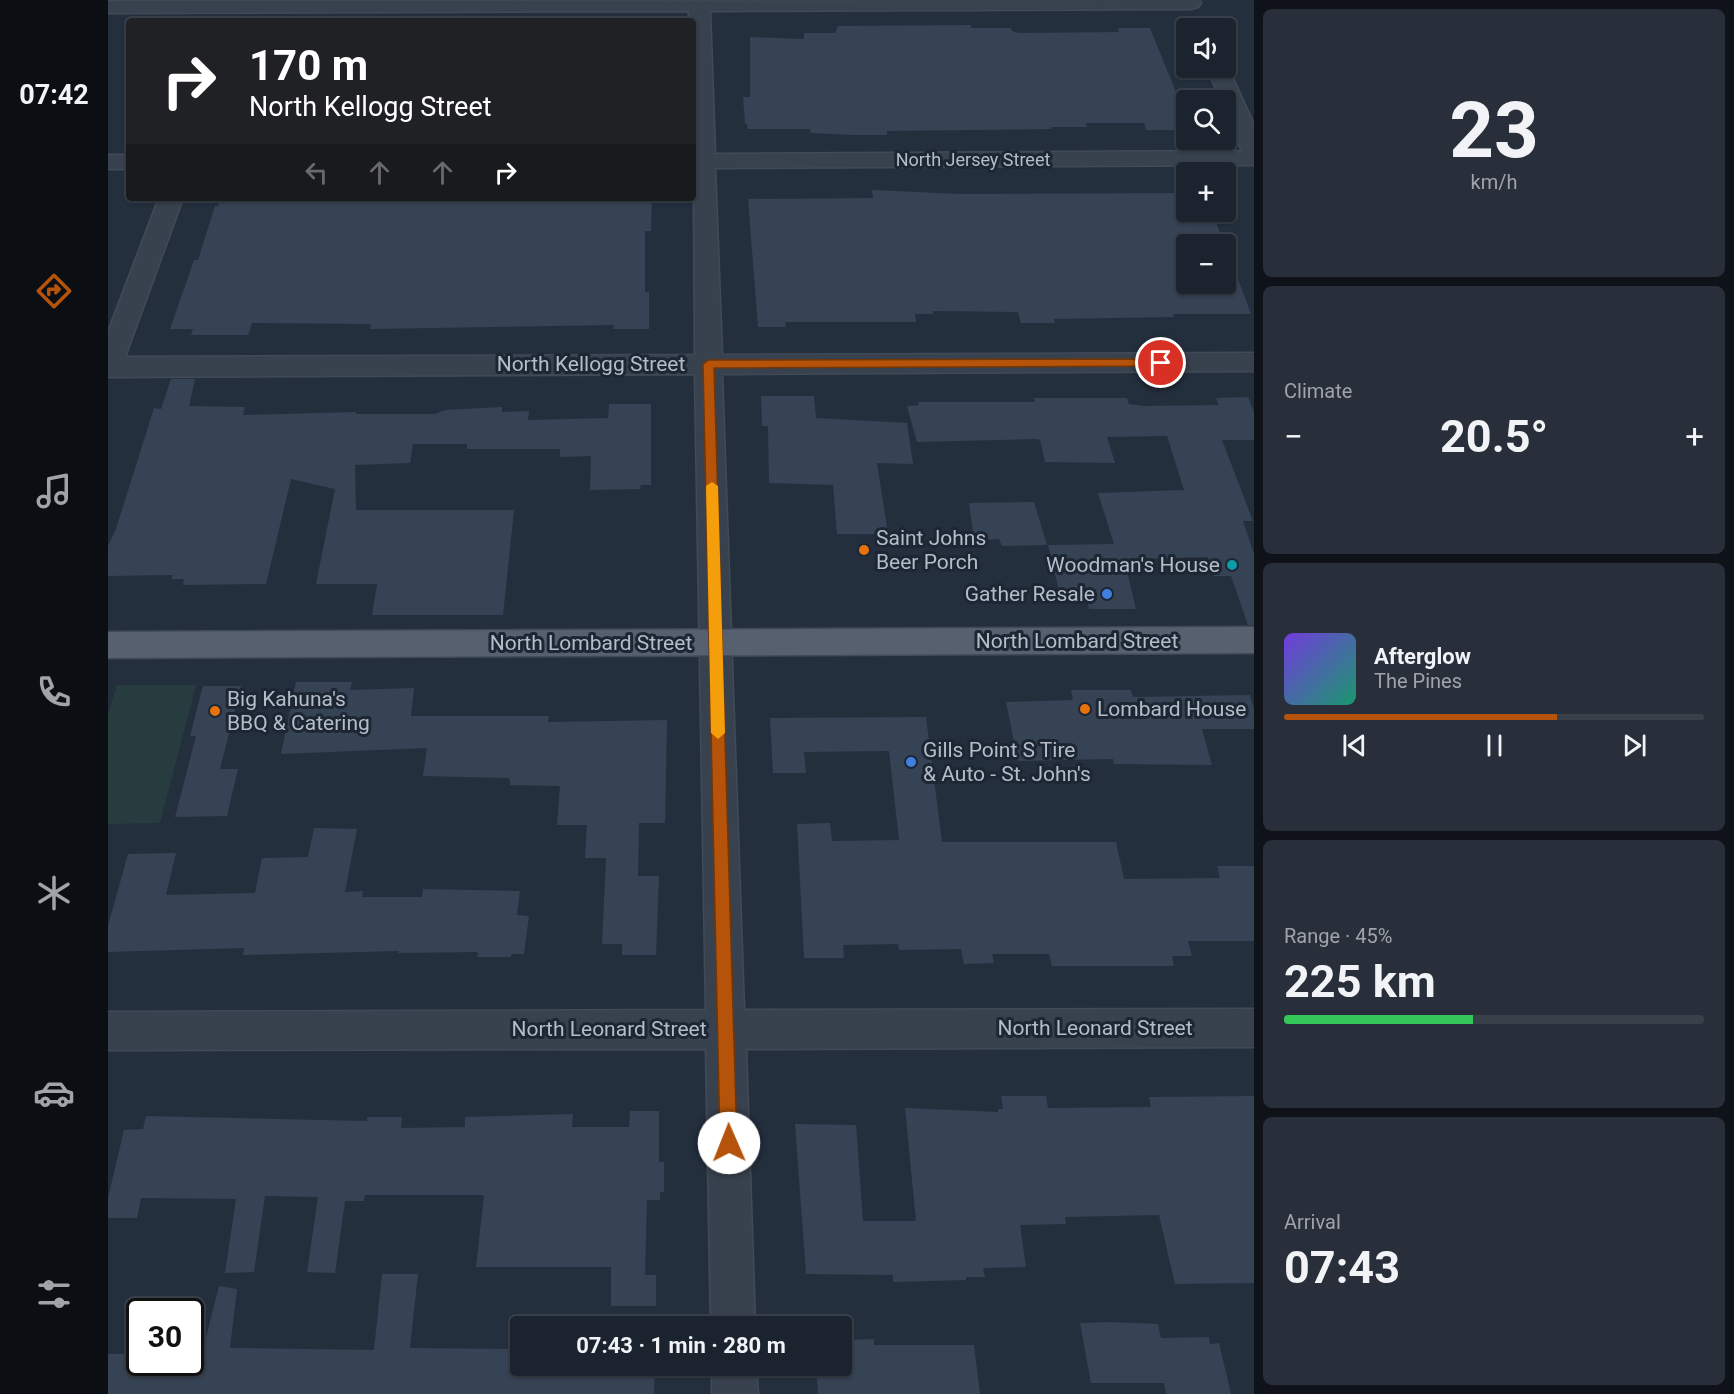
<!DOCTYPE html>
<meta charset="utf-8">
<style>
:root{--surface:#1b232e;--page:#282f3a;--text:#f1f3f6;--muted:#a0a4aa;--line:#39404a;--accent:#b45309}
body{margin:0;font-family:Roboto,sans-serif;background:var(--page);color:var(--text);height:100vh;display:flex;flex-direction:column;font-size:22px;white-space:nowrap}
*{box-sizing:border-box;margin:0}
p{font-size:20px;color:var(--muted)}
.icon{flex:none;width:33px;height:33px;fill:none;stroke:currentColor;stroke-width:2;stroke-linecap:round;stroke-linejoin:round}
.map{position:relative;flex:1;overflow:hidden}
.details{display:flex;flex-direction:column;gap:9px;padding:9px;background:#0f1319;width:480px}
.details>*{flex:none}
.guide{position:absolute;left:18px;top:18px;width:570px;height:183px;border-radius:6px;box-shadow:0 2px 4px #0004,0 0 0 2px var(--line);background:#202124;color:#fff;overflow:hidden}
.controls{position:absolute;left:1068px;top:18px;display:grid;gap:12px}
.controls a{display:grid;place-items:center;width:60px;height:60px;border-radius:6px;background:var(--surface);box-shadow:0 2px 4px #0004,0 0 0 2px var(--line);font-size:30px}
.speed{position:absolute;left:18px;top:1298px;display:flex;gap:12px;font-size:30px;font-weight:700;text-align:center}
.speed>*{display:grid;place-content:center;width:78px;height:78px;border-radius:50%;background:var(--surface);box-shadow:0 2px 4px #0004,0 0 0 2px var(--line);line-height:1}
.speed .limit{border:3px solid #111;border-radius:9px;background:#fff;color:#111}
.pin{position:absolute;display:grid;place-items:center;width:51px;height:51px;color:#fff;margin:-26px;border:3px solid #fff;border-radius:50%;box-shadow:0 2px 6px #0007}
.me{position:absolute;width:66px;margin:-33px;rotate:359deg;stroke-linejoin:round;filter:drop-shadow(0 0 4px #0008)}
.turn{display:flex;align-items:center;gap:21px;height:126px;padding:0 24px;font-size:27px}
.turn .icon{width:78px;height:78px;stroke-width:2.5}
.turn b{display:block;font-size:42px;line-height:51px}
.lanes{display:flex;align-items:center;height:57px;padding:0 24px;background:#0003;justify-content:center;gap:30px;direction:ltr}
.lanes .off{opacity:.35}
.big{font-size:45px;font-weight:700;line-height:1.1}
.details .tile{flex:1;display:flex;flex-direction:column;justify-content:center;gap:9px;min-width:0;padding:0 21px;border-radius:9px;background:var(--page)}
.details .dial{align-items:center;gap:0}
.dial b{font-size:78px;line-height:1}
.song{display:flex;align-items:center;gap:18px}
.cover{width:72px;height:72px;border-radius:9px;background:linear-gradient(135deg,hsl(260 70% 55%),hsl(160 70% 35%))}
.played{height:6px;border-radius:3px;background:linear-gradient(90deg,var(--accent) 65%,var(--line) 65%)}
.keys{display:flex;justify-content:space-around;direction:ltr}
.heat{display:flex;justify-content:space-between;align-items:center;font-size:33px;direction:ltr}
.charge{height:9px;border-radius:4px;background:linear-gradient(90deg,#34c759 45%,var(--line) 0)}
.trip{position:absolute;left:402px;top:1316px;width:342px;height:60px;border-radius:6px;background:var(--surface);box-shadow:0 2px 4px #0004,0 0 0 2px var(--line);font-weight:700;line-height:60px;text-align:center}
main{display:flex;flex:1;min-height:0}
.dock{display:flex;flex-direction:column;width:108px;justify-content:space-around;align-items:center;background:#0b0e12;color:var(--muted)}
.dock .icon{width:42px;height:42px}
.dock .active{color:var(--accent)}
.dock b{font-size:27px;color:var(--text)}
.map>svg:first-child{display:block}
</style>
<main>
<nav class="dock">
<b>07:42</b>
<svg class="icon active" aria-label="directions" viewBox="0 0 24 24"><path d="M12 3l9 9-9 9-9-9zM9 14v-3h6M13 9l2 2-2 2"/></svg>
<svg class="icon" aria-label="music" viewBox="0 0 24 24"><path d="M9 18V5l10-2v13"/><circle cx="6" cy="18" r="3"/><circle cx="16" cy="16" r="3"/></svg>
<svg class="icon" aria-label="phone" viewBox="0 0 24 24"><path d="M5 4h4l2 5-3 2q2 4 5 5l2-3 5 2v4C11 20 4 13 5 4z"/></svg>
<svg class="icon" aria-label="climate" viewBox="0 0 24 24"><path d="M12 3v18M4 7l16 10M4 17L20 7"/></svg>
<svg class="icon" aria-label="car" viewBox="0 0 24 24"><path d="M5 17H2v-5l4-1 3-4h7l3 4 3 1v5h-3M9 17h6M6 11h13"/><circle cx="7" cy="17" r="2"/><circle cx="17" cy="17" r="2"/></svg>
<svg class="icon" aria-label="filters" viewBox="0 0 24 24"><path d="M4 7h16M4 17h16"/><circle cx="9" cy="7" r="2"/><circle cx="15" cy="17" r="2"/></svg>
</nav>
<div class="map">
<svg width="1146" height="1394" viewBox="0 0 1146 1394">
<rect width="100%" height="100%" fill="#242f3e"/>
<polygon fill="#263c3f" points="9,685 88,685 52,823 0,824 0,714"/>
<g fill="#364354">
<polygon points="863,25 863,28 903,28 904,31 911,33 1011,32 1010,28 1042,28 1078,117 1078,130 1038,130 1036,123 978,123 979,127 943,127 943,129 779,131 779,135 743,135 703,133 702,129 640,129 639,124 637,124 635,97 642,97 642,37 696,39 696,33 727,33 730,26"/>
<polygon points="764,190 852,194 1078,193 1078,212 1111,212 1115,220 1107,220 1116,244 1078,244 1078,284 1118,284 1118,247 1143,314 1065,314 1066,317 946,319 947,323 913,323 910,312 825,311 825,314 807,314 808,322 677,322 678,327 650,327 640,199 765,198"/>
<polygon points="112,198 334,198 350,199 350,202 409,201 409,198 544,198 543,231 537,231 537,292 541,292 541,329 505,329 506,325 262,329 263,324 144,323 140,335 83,335 85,329 62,329 86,260 90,260 107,206 110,206"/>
<polygon points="63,379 87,379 81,406 137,407 135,415 248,412 248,414 327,414 337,410 394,407 394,412 421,411 420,420 500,418 501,404 543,404 543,485 532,485 533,489 482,490 483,456 452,457 452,449 359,449 359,444 305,444 302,463 247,465 248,510 406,510 395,615 264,615 269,584 208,584 227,489 183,479 158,584 75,585 76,579 63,579 65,575 0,576 0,546 8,529 46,408 53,409"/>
<polygon points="653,396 706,396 708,418 799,423 805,464 769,463 780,534 729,534 725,485 661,483 660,426 654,426"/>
<polygon points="1140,397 1146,412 1146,440 1114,440 1145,521 1135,521 1146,554 1146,625 1140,625 1123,576 1106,576 1100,557 1016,559 1028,609 981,609 978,595 952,595 940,545 1006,544 990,493 1076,490 1059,436 999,437 1007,463 937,462 932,440 929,439 809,442 799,406 811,405 810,402 927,402 926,398 1019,398 1021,404 1036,406 1111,405 1108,398"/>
<polygon points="926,502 939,545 894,546 891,539 866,540 861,503"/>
<polygon points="188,682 244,682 242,690 306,688 303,716 441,716 440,722 559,720 557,823 531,823 530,876 551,876 548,955 514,955 514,944 494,944 498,858 477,858 479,825 449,825 452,786 402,785 402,780 400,778 315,776 319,748 173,754"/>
<polygon points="95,686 133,686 112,769 130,769 119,816 67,817 88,736 82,736"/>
<polygon points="963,690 1023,690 1025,697 1142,695 1146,709 1146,729 1094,729 1104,765 1006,764 1005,759 910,761 898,702 965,700"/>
<polygon points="818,717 834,842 1008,842 1016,879 1112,878 1109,866 1146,866 1146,941 1080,941 1084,956 1064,956 1066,966 944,966 941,954 884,954 886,963 856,964 853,949 791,950 790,944 735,945 736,958 696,958 689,824 722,823 724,841 791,840 781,751 696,752 698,773 665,773 662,718"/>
<polygon points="206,828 249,829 237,892 255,891 254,897 314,897 315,889 412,891 409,915 421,916 416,954 403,954 403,957 369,957 370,952 290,953 291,951 135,955 136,948 0,952 0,926 20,854 68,853 58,895 147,893 154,858 200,857"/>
<polygon points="893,1096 938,1096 940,1108 1043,1107 1041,1097 1146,1096 1146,1283 1067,1284 1051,1215 957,1217 958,1224 912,1225 918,1267 875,1268 877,1277 858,1277 858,1280 785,1282 785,1275 698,1274 687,1124 748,1125 755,1221 808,1221 797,1108 890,1112 890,1109 895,1109"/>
<polygon points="522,1111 551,1111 551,1162 556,1162 556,1192 552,1192 552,1200 539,1200 537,1275 548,1275 548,1306 503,1306 503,1267 368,1267 376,1195 257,1195 256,1201 237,1201 227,1273 199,1272 210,1197 157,1196 146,1272 117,1273 128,1199 33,1198 29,1218 0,1218 0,1198 16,1130 35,1129 38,1116 259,1121 259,1117 294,1117 293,1128 357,1127 357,1117 465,1114 464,1127 521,1127"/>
<polygon points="274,1274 310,1274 302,1348 412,1349 412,1365 547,1365 546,1394 0,1394 0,1354 32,1354 32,1362 82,1362 82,1343 97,1342 111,1286 129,1289 122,1348 266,1350"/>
<polygon points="1002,1322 1050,1324 1053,1338 1101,1337 1102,1344 1111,1343 1123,1394 1058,1394 1056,1383 983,1383 972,1323"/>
<polygon points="766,1339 766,1345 866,1345 872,1394 710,1394 708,1365 734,1365 734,1340"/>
</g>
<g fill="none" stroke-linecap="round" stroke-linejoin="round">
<g stroke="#414a57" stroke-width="3">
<g id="minor">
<polygon points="1091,0 1093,3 1090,7 1083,9 602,11 607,154 1134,151 1118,112 1118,100 1113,100 1099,68 1118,68 1118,63 1146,125 1146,165 607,168 614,355 1146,353 1146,371 614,374 636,1010 1146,1009 1146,1047 638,1049 647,1326 603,1326 598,1049 0,1050 0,1012 598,1010 587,374 0,377 0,332 51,198 75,198 17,357 587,355 585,21 581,21 581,11 0,13 0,1"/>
<rect x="0" y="155" width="21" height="14"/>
<polygon points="604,1365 648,1365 650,1394 604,1394"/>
</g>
</g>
<g stroke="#414a57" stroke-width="3">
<polygon id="major" points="1146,627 1146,653 0,658 0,632"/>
</g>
<use href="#minor" fill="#38414e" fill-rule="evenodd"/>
<use href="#major" fill="#56606e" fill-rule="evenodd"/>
</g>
<polygon fill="#b45309" stroke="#753606" stroke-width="1.5" points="1053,359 1059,363 1053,366 606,368 629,1143 627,1149 621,1151 615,1149 612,1143 595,364 601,360"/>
<polygon fill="#f59e0b" points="604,482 610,486 617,733 610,739 603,733 598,486"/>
<g fill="#e8710a" stroke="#1d2633" stroke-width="2">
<circle cx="756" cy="550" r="6"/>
<circle cx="977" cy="709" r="6"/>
<circle cx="107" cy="711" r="6"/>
</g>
<circle fill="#0f9aa8" stroke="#1d2633" stroke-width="2" cx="1124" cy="565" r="6"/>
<g fill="#3f7fe0" stroke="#1d2633" stroke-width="2">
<circle cx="999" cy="594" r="6"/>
<circle cx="803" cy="762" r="6"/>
</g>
<g text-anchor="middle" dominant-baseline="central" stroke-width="6" stroke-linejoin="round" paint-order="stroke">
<g font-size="18" fill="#b4bcc9" stroke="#1d2633">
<text x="865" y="159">North Jersey Street</text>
</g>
<g font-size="21" fill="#b4bcc9" stroke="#1d2633">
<text x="483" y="364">North Kellogg Street</text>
<text x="969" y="641">North Lombard Street</text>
<text x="483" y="643">North Lombard Street</text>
<text x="987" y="1028">North Leonard Street</text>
<text x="501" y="1029">North Leonard Street</text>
</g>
<g font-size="21" fill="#b4bcc9" stroke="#1d2633" text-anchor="start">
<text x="768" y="538">Saint Johns<tspan x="768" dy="24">Beer Porch</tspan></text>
<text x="1112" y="565" text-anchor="end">Woodman's House</text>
<text x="987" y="594" text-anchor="end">Gather Resale</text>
<text x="119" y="699">Big Kahuna's<tspan x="119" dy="24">BBQ &amp; Catering</tspan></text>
<text x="989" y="709">Lombard House</text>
<text x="815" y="750">Gills Point S Tire<tspan x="815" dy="24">&amp; Auto - St. John's</tspan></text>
</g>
</g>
</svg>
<div class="controls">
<a><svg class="icon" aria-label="sound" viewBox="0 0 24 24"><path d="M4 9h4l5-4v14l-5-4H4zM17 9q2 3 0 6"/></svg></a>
<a><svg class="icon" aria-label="search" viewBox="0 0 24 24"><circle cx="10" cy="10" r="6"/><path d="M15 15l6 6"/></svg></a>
<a>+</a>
<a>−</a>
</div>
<div class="speed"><div class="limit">30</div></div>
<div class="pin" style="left:1053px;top:363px;background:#d93025"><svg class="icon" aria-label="arrive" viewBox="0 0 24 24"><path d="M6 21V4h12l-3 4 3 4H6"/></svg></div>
<svg class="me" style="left:621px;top:1143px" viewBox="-20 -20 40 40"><circle r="19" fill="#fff"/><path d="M0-13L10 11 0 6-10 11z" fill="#b45309"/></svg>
<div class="trip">07:43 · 1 min · 280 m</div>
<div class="guide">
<div class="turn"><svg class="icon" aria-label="right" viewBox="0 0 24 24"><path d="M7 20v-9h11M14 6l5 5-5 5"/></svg><div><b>170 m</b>North Kellogg Street</div></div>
<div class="lanes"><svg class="icon off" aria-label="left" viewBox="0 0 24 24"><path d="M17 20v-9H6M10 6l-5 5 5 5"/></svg><svg class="icon off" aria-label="ahead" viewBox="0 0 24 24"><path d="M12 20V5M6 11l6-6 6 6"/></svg><svg class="icon off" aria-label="ahead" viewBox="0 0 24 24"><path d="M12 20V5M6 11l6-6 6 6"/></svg><svg class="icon" aria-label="right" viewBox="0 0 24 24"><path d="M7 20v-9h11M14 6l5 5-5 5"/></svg></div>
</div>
</div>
<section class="details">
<div class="tile dial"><b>23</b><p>km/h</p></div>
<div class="tile"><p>Climate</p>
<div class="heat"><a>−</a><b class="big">20.5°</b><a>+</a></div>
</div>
<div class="tile">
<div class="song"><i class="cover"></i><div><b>Afterglow</b><p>The Pines</p></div></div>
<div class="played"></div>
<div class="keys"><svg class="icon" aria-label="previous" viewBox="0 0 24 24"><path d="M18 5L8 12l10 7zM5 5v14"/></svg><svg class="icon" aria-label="pause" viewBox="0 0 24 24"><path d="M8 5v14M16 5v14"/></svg><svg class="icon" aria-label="next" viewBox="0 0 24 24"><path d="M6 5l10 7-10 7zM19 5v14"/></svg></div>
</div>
<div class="tile"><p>Range · 45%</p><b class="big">225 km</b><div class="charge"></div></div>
<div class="tile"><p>Arrival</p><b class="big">07:43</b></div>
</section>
</main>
